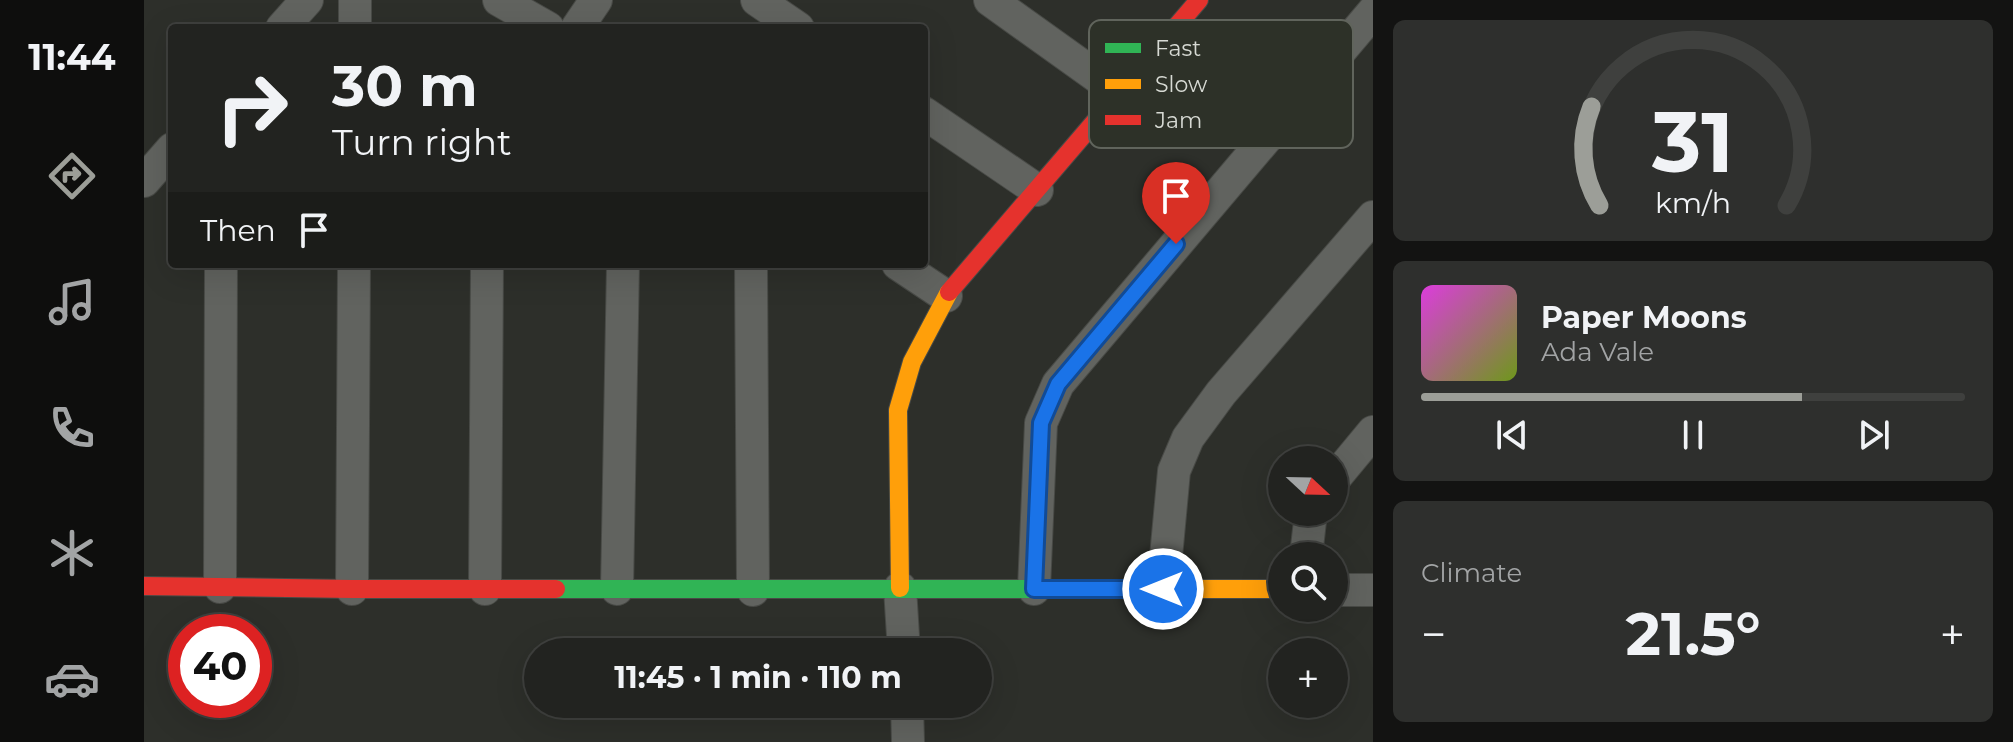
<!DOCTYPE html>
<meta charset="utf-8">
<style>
:root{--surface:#222320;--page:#2e2f2d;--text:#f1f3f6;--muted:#a2a4a5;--line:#3f403e;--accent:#9c9e98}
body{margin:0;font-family:Montserrat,sans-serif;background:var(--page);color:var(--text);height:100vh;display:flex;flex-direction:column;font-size:30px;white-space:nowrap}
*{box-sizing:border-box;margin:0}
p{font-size:26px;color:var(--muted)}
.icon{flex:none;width:44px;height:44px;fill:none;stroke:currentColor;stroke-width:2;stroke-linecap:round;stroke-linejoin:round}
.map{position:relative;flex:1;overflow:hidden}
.side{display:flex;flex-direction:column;gap:20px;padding:20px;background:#131312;width:640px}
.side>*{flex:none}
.hud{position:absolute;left:24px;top:24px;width:760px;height:244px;border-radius:8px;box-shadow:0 8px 32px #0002,0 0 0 2px var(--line);background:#222320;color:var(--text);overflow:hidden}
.needle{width:52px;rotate:112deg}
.tools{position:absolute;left:1124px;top:446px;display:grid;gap:16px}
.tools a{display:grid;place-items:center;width:80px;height:80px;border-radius:50%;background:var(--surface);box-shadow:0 8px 32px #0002,0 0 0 2px var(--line);font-size:40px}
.speed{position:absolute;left:24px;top:614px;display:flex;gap:16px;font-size:40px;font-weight:700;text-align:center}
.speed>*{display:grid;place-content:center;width:104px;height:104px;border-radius:50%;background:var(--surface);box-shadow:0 8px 32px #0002,0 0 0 2px var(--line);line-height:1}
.speed .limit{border:12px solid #d22;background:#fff;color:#111}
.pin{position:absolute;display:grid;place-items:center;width:68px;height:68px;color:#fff;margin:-82px -34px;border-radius:50% 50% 50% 0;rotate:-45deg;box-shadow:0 0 8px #0007}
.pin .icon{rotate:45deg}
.me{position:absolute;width:88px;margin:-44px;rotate:270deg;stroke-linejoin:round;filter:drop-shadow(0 0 6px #0008)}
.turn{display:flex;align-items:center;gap:28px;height:168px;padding:0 32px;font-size:36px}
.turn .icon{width:104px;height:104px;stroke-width:2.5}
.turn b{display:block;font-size:56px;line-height:68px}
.then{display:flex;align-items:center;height:76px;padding:0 32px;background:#0003;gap:16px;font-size:30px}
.big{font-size:60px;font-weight:700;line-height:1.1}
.side .tile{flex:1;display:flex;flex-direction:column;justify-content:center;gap:12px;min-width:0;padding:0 28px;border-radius:12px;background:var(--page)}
.side .dial{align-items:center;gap:0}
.dial svg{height:208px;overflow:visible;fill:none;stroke:var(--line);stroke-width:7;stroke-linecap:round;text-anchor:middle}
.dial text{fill:var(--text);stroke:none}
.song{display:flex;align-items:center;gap:24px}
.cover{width:96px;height:96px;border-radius:12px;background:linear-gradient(135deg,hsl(300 70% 55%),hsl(80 70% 35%))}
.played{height:8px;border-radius:4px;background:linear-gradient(90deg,var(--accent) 70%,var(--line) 70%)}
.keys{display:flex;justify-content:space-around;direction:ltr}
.heat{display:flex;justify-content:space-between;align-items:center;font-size:44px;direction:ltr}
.trip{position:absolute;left:380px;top:638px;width:468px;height:80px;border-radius:40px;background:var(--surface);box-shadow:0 8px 32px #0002,0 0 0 2px var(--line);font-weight:700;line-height:80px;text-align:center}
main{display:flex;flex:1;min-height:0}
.dock{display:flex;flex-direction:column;width:144px;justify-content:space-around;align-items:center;background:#0e0e0d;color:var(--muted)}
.dock .icon{width:56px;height:56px}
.dock .on{color:var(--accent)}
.dock b{font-size:36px;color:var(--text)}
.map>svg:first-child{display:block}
</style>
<main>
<nav class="dock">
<b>11:44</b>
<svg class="icon on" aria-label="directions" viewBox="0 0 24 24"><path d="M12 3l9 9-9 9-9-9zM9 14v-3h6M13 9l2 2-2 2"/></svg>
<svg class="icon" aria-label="music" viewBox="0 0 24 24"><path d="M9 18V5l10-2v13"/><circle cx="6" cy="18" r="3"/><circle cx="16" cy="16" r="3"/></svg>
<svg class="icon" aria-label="phone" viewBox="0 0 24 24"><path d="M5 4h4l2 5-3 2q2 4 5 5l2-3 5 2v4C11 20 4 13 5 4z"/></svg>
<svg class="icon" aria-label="climate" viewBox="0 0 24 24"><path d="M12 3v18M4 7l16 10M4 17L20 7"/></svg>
<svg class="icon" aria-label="car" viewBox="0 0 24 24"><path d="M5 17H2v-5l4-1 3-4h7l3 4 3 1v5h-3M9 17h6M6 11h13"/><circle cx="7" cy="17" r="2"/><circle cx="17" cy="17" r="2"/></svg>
</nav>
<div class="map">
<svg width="1229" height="742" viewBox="0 0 1229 742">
<rect width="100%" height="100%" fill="#2d2f2a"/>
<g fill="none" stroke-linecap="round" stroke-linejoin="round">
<g stroke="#484a46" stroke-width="34">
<g id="street">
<polyline points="355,0 404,28"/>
<polyline points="613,0 654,28"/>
<polyline points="846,0 976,93"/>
<polyline points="138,28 163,0"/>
<polyline points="211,28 211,0"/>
<polyline points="433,28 452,0"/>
<polyline points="780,113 893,190"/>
<polyline points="0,181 28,149"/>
<polyline points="607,264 609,590"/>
<polyline points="754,264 802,296"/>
<polyline points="1190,479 1229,432"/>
<polyline points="1162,556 1167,512"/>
<polyline points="76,587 77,264"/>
<polyline points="756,588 760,652"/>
<polyline points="208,589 210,264"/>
<polyline points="341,589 343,264"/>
<polyline points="473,589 479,264"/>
<polyline points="890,589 897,423 914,384 1229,12"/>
<polyline points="1019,589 1030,471 1044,438 1077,393 1229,217"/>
<polyline points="1190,590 1229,590"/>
<polyline points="763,704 764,742"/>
</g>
</g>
<g stroke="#484a46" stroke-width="20">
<polyline id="fast" points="412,589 895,589"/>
</g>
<g stroke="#484a46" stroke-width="20">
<g id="slow">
<polyline points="756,588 754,410 768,362 805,292"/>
<polyline points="895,589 1138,589"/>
</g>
</g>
<g stroke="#484a46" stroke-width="20">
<g id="jam">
<polyline points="805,292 1055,0"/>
<polyline points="0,586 208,589 412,589"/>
</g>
</g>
<use href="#street" stroke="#61635f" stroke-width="32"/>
<use href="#fast" stroke="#30b455" stroke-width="18"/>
<use href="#slow" stroke="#ff9f0a" stroke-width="18"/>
<use href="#jam" stroke="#e5322d" stroke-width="18"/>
</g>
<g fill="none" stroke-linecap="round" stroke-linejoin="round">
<g stroke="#114b97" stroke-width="20">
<polyline id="route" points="1019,589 890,589 897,423 914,384 1032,244"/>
</g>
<use href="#route" stroke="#1a73e8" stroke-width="14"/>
</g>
<rect x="945" y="20" width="264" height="128" rx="12" fill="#2d3128" stroke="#60645c" stroke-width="2"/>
<rect x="961" y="43" width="36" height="10" fill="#30b455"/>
<rect x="961" y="79" width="36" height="10" fill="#ff9f0a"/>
<rect x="961" y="115" width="36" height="10" fill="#e5322d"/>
<g font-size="22" fill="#d7dad4">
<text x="1011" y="56">Fast</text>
<text x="1011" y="92">Slow</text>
<text x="1011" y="128">Jam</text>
</g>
</svg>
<div class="tools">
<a><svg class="needle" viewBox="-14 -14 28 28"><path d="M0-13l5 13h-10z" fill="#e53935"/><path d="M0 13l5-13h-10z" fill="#a2a4a5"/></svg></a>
<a><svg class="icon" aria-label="search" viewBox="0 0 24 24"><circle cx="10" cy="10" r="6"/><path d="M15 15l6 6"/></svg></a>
<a>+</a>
</div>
<div class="speed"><div class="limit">40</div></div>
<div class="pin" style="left:1032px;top:244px;background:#d93025"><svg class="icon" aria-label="arrive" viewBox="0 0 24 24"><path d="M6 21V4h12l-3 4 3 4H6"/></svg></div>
<svg class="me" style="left:1019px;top:589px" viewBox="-20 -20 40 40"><circle r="17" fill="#1a73e8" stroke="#fff" stroke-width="3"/><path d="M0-11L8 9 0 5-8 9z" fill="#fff"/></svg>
<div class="trip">11:45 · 1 min · 110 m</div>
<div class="hud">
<div class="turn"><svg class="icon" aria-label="right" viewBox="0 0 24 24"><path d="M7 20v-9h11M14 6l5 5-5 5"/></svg><div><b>30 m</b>Turn right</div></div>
<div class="then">Then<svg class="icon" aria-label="arrive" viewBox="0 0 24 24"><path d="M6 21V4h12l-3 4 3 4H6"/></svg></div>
</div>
</div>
<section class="side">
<div class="tile dial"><svg viewBox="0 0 100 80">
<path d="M14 69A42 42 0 1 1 86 69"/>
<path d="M14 69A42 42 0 0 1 11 31" stroke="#9c9e98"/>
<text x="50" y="56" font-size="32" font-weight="700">31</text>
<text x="50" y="72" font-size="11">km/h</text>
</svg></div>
<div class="tile">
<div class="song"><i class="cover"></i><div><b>Paper Moons</b><p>Ada Vale</p></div></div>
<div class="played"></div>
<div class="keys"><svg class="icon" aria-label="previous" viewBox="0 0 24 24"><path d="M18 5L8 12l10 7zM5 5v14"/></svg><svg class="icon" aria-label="pause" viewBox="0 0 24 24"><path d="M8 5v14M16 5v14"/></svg><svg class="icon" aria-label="next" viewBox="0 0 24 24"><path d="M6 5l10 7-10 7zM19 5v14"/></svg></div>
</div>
<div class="tile"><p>Climate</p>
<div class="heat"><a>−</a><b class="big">21.5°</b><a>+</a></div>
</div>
</section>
</main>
